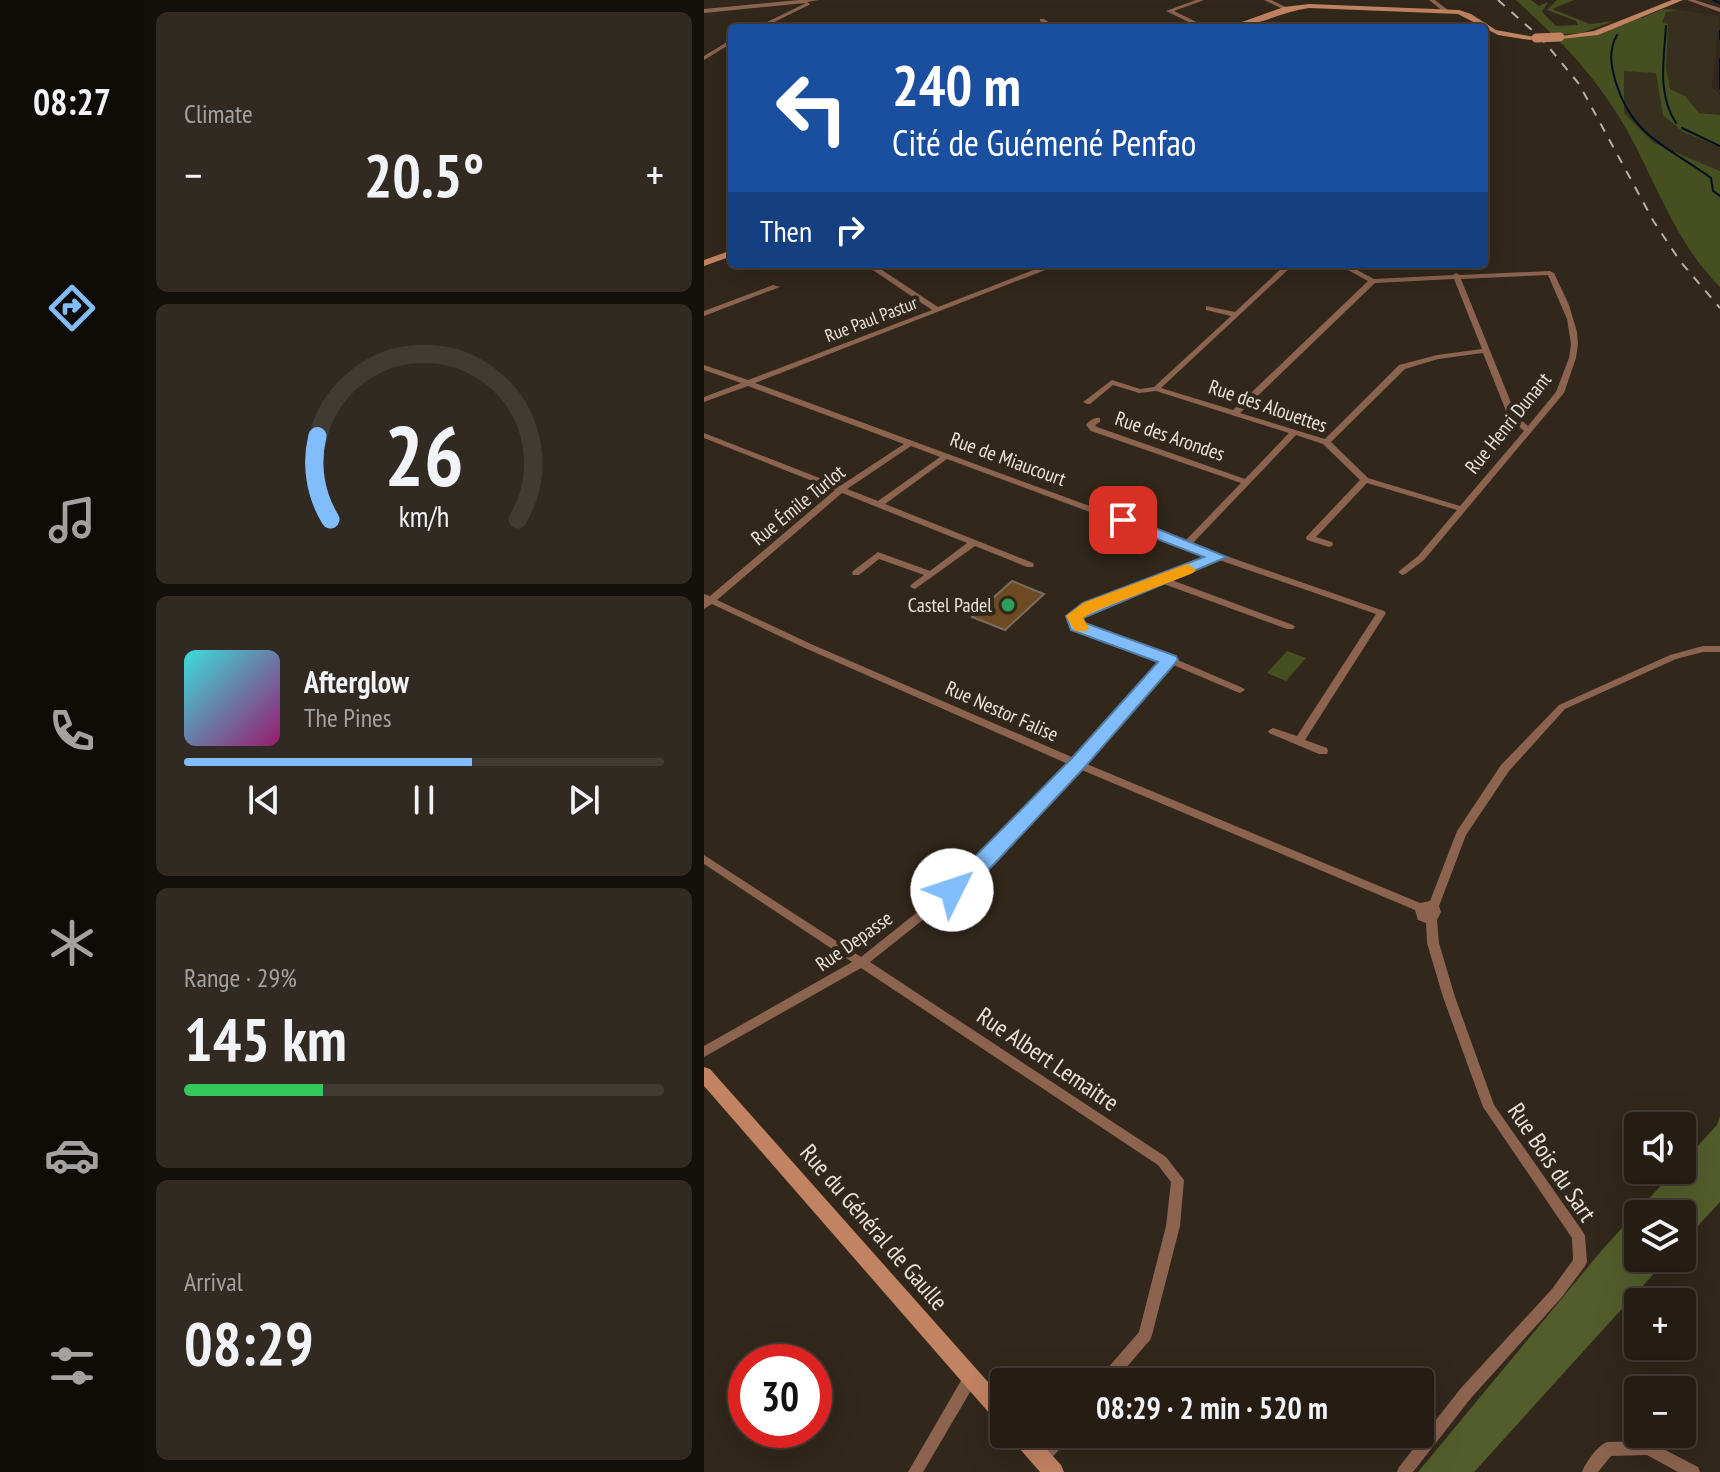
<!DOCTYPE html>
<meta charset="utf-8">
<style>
:root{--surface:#251d14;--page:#312a22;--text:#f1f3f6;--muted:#a3a2a0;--line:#423b34;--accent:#80bdfa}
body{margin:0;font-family:"PT Sans Narrow",sans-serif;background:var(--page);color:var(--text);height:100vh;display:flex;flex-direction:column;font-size:30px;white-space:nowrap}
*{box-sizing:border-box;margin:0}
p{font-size:26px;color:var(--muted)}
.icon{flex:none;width:44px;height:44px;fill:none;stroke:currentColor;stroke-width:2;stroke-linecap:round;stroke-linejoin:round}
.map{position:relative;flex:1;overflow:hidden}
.sheet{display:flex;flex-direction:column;gap:12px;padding:12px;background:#14100b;width:560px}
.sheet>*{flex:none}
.guide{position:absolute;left:24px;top:24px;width:760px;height:244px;border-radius:8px;box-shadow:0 8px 32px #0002,0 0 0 2px var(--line);background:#1a4fa0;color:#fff;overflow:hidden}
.fabs{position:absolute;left:920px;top:1112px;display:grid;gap:16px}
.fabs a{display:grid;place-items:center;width:72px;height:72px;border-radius:8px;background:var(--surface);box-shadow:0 8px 32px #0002,0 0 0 2px var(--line);font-size:40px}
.speed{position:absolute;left:24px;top:1344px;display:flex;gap:16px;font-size:40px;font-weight:700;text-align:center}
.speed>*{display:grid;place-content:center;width:104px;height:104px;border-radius:50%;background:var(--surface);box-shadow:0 8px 32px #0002,0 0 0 2px var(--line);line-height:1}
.speed .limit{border:12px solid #d22;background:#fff;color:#111}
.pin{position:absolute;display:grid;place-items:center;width:68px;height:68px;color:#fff;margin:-34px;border-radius:16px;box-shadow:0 4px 12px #0006}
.me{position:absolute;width:88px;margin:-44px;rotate:49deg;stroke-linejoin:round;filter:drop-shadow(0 0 6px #0008)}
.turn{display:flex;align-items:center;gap:28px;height:168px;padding:0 32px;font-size:36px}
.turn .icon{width:104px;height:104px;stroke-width:2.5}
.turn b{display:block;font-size:56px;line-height:68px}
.then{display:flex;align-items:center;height:76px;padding:0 32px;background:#0003;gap:16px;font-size:30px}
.big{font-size:60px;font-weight:700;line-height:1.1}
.sheet .card{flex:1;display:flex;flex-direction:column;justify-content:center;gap:12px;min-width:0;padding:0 28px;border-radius:12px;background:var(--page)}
.sheet .dial{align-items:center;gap:0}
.dial svg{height:208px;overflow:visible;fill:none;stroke:var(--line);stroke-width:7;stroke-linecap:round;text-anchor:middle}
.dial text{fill:var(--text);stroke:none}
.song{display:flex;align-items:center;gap:24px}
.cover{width:96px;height:96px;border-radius:12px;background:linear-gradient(135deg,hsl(180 70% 55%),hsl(320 70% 35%))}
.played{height:8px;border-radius:4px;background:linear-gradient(90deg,var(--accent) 60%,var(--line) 60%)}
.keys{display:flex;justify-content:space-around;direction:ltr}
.heat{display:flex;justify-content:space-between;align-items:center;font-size:44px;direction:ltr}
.charge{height:12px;border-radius:6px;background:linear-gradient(90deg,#34c759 29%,var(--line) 0)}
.trip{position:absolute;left:286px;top:1368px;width:444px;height:80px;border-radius:8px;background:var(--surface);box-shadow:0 8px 32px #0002,0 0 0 2px var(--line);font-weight:700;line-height:80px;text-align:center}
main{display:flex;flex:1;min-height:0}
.menu{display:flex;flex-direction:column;width:144px;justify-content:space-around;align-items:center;background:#0f0c08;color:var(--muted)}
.menu .icon{width:56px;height:56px}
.menu .on{color:var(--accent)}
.menu b{font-size:36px;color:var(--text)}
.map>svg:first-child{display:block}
</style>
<main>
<nav class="menu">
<b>08:27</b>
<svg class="icon on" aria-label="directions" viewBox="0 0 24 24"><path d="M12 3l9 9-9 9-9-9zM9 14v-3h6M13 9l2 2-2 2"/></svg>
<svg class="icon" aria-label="music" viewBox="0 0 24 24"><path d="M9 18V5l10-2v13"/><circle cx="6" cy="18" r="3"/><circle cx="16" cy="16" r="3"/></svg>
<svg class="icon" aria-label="phone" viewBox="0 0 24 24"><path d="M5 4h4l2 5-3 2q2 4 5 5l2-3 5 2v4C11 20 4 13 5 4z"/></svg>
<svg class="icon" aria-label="climate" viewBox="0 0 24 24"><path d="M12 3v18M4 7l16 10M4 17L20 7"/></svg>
<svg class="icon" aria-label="car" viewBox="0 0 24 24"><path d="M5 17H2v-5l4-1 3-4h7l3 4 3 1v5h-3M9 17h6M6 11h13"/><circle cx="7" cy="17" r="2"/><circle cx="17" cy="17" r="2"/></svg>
<svg class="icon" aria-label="filters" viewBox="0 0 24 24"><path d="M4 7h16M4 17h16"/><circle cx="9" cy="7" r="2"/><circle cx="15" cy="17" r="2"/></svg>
</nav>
<section class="sheet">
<div class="card"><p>Climate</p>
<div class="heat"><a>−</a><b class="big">20.5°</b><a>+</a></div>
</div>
<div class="card dial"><svg viewBox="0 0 100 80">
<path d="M14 69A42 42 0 1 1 86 69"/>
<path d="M14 69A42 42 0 0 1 9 37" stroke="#80bdfa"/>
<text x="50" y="56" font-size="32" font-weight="700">26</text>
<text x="50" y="72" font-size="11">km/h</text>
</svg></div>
<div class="card">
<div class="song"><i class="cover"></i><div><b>Afterglow</b><p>The Pines</p></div></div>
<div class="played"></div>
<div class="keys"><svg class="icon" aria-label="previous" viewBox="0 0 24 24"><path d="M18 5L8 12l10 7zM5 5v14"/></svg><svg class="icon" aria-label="pause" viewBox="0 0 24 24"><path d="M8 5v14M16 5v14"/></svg><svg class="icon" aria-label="next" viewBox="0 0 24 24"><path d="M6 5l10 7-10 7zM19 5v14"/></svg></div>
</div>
<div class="card"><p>Range · 29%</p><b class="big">145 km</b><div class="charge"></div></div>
<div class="card"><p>Arrival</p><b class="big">08:29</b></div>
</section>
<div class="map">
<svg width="1016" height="1472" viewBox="0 0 1016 1472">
<rect width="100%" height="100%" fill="#31271b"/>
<g fill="#37301f">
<polygon points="976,10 1016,16 1008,87 1016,95 1016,115 995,113 981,96 966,89 962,68 964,25 958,23 959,16 962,12"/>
<polygon points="920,70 953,73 958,103 979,132 1016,147 1016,171 950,143 920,113"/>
</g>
<g fill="#464f1f">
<polygon points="812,0 827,0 835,6 844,2 838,12 852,26 874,25 872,21 843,10 853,0 870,0 848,9 886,24 910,21 878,33 849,35"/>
<path d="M959,9L976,10L962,12L958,23L964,24L962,68L966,89L981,96L995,113L1016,115V147L979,132L959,115L952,73L920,71V113L950,143L1016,171V287C977,248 957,197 933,149C913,109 885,70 853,39L896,34L934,16L938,18Z"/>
<polygon points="583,651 602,658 582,681 563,673"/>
</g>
<polygon fill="#535d2b" points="1016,1116 1016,1202 978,1243 978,1214 934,1214 934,1258 964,1258 770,1472 714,1472 898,1250 971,1170 978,1170 978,1163 1013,1125"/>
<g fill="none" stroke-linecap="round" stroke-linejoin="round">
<g stroke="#001021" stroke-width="2">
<polyline points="1009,0 1016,3"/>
<path d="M962,26C960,59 953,94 972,123"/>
<polyline points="1016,31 1016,39"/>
<path d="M913,35C904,51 907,66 912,83C929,138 965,147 1007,178L1009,191L1016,196"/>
<polyline points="1016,59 1016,88"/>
<polyline points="978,128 1016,146"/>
</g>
</g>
<polygon fill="#6e4a23" stroke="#7a6d60" stroke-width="2" points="308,581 340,594 301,630 268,617"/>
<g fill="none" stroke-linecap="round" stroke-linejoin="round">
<g fill="#8b634f" fill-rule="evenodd">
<polygon points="95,0 115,0 103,2 106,4 105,5 58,28 51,28 102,3 0,13 0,9"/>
<polygon points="492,0 500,0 470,11 505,28 497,28 462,11"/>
<polygon points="560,0 567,0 586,9 581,10"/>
<polygon points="725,0 731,0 745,11 740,12"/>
<polygon points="983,0 991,0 1016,8 1016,12"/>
<polygon points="336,19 340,19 353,28 346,28 336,21"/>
<polygon points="28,39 28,43 0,60 0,56"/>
<path d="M160,264H169L234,307L342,265L349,267L51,383L481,541L537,483L387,431L382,425C385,421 391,417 396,418V422L391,425L393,427L541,479L585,433L452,391L435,393L409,385L386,404H383L379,402L408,380L436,389L450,387L527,316L502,310V306L531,312L582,264H590L457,388L529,410L664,281L633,264H642L670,279L749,275L752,273L756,275L846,271L850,273L865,305L873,332L874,344L872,358L860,393L720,560L701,574L698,575L694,572L714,556L753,510L663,483L612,537L628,542L629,544L628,546L625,547L603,540L602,538L603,536L656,480L619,444L592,435L488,544L680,611L682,613L601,740L623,748L624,751L623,754H615L565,733L564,731L569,728L593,736L672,614L515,560L465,579L589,625L591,627L589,629H583L457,583L388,609L375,617L377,624L469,658L539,688L541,690L536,693L533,692L467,664L378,762L716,903L726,901L753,831L797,765L855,705L966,655L999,646H1016V652H999L972,659L861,709L805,771L762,835L735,906L737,912L733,920L735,943L751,997L790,1105L879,1232L881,1236L883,1262L881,1266L858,1297L767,1398L709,1472H693L695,1467L757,1388L848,1289L869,1260L868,1238L779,1107L739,997L723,943L722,923L714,920L711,910L373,768L274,876L166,962L462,1157L480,1180L476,1226L448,1335L446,1340L410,1382H394L396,1377L435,1332L462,1226L467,1182L454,1165L157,968L0,1057V1046L148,962L0,864V855L157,957L266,870L364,764L101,648L8,604L0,609V594L6,596L131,490L0,438V433L136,486L200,444L44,386L0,402V397L37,383L0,370V365L44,380L228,310ZM844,275L863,319L867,344L865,358L852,392L824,426L812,415L757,279ZM750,279L778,349L733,355L695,365L621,439L536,413L671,283ZM779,353L804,416L820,431L756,506L664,478L627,442L701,369L734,359ZM207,446L236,457L174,501L143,489ZM243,459L507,557L382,605L367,614L365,616L370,628L460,661L370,758L107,644L13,600L138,493L263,543L226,571L174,552L149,571L148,573L149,575H155L175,559L220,575L208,584L206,586L208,588L211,589L271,546L323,567H329L330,565L329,563L181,504Z"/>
<polygon points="69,285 76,287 0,316 0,311"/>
<polygon points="267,1370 272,1372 274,1377 272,1382 219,1472 204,1472 262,1372"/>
<path d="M348,1434H365C360,1445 348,1460 337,1465L332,1463L330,1458L332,1453Z"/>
<path d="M944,1441L994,1467L996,1472H974L943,1455L907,1456L894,1472H878C882,1462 893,1446 903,1442Z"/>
</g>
<g fill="#c28362" fill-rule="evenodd">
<polygon points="968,0 979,0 894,35 856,39 852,37 890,31"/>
<path d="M605,4L755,10L767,14L792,30L836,38L826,40L794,35L754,14L605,8C577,12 549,28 521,28L580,7Z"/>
<polygon points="28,250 28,256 0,266 0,260"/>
<polygon points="0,1067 6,1069 300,1400 300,1425 293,1422 0,1086"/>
<polygon points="306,1434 329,1434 357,1465 360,1472 336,1472 309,1441"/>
</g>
<polyline stroke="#b8b0a7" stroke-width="2" stroke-dasharray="9 9" stroke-linecap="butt" points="794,0 838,39 875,84 950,222 976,261 1016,308"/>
<polyline stroke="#c28362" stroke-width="9" points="832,38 856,37"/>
</g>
<polygon fill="#80bdfa" stroke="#537ba2" stroke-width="2" points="419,515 523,557 379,618 381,623 472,656 474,660 380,768 277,878 255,896 241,896 238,890 367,759 454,662 367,630 362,616 379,603 500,557 414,524 411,520"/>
<polygon fill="#f59e0b" points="483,564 492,569 489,573 391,611 379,618 385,628 383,631 371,631 362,616 379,603"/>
<circle fill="#2e9e5b" stroke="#31271b" stroke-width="3" cx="304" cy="605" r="8"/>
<g text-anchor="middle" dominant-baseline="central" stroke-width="8" stroke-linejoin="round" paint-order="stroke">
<g font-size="18" fill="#eae3db" stroke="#31271b">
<text transform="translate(167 319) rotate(-21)">Rue Paul Pastur</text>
</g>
<g font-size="20" fill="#eae3db" stroke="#31271b">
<text transform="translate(564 406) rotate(19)">Rue des Alouettes</text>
<text transform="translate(804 423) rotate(-51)">Rue Henri Dunant</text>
<text transform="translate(466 436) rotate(19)">Rue des Arondes</text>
<text transform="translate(304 459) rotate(20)">Rue de Miaucourt</text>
<text transform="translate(94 505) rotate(-39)">Rue Émile Turlot</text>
<text transform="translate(298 711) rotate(24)">Rue Nestor Falise</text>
<text transform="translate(150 941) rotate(-35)">Rue Depasse</text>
</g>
<g font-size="20" fill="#eae3db" stroke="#31271b" text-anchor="end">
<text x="288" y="605">Castel Padel</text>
</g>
<g font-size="24" fill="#eae3db" stroke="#31271b">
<text transform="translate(344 1059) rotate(34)">Rue Albert Lemaitre</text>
<text transform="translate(848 1162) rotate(56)">Rue Bois du Sart</text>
<text transform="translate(170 1227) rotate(49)">Rue du Général de Gaulle</text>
</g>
</g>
</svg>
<div class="fabs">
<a><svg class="icon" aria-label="sound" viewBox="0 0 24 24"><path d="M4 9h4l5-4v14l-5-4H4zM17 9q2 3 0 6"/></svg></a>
<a><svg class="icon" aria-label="layers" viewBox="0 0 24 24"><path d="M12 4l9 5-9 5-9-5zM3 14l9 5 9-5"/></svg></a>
<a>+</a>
<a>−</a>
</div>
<div class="speed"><div class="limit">30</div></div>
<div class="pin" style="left:419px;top:520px;background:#d93025"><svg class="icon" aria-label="arrive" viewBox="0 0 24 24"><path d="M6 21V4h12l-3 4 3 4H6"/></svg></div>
<svg class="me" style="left:248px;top:890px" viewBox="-20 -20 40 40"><circle r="19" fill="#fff"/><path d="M0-13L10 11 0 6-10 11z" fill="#80bdfa"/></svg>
<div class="trip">08:29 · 2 min · 520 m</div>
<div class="guide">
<div class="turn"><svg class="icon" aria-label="left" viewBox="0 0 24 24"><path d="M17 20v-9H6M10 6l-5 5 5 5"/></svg><div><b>240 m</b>Cité de Guémené Penfao</div></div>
<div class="then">Then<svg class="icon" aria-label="right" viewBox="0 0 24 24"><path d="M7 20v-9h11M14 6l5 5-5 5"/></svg></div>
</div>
</div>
</main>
